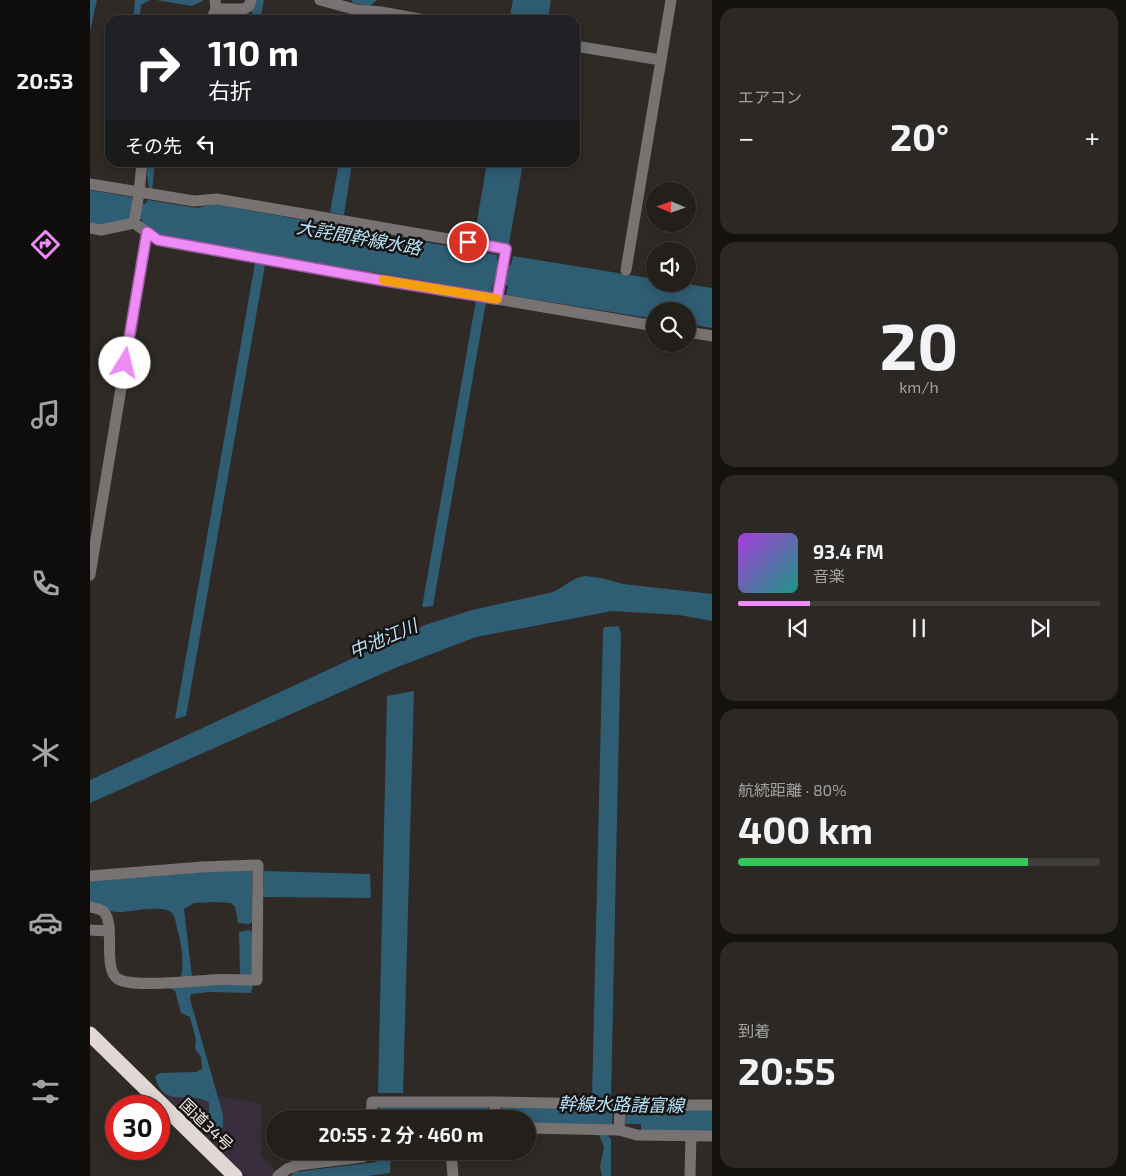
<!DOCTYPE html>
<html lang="ja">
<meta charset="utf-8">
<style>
:root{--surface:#23201c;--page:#2b2825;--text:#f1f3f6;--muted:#a3a3a3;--line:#403e3b;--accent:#ef8bf6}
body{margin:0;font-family:"Exo 2","Noto Sans JP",sans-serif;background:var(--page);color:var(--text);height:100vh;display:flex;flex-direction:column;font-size:19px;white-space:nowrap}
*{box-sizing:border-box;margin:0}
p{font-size:16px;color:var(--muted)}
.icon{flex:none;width:28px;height:28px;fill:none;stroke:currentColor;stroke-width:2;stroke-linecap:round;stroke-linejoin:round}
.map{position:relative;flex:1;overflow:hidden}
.panel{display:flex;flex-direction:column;gap:8px;padding:8px;background:#13120f;width:414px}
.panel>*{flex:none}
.top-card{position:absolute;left:15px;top:15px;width:475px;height:152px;border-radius:15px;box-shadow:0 2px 12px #0003,0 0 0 1px var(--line);background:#202124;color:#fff;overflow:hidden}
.needle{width:32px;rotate:272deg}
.buttons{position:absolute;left:556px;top:182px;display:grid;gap:10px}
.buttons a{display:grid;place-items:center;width:50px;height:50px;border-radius:50%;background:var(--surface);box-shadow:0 2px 12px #0003,0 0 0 1px var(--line);font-size:25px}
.speed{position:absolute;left:15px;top:1095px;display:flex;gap:10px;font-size:25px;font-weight:700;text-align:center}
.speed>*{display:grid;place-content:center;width:65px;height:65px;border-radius:50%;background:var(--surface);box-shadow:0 2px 12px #0003,0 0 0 1px var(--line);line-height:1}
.speed .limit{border:8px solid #d22;background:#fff;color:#111}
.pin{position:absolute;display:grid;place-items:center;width:42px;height:42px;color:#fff;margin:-21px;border:2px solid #fff;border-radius:50%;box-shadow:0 1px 5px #0007}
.me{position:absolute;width:55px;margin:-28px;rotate:9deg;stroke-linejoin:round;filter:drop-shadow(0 0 4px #0008)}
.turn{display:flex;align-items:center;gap:18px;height:105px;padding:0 20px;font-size:22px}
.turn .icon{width:65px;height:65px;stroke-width:2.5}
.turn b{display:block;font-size:35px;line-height:42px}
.then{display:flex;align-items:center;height:48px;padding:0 20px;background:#0003;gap:10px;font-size:19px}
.big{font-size:38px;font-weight:700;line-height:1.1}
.panel .card{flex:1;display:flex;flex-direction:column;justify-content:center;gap:8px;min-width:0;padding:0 18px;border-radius:15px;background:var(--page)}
.panel .dial{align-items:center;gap:0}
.dial b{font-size:65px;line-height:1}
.song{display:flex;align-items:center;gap:15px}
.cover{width:60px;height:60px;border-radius:8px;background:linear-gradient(135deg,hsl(280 70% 55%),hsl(170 70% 35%))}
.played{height:5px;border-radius:2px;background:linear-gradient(90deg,var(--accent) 20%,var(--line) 20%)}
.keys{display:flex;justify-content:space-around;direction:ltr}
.heat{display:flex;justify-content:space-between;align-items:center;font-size:28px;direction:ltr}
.charge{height:8px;border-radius:4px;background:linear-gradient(90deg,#34c759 80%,var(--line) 0)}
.trip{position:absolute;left:176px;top:1110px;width:270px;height:50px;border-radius:25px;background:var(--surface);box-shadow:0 2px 12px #0003,0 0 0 1px var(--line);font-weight:700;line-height:50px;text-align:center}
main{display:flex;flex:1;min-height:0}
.dock{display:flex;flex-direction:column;width:90px;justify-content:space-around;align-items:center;background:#0e0d0b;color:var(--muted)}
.dock .icon{width:35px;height:35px}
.dock .selected{color:var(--accent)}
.dock b{font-size:22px;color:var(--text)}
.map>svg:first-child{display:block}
</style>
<main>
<nav class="dock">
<b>20:53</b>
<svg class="icon selected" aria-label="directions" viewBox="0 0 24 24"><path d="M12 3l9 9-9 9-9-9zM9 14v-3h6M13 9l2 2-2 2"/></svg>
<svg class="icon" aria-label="music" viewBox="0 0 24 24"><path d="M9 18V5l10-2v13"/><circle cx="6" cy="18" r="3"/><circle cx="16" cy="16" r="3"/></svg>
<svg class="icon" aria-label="phone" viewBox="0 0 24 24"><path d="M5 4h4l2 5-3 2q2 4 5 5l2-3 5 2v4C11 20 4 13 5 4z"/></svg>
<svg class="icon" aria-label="climate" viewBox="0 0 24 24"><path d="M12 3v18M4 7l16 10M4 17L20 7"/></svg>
<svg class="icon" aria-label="car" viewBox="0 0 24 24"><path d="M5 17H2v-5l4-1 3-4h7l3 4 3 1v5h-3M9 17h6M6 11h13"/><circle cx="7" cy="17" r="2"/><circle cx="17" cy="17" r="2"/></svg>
<svg class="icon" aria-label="filters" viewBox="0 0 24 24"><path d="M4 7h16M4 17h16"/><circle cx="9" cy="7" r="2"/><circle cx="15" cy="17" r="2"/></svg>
</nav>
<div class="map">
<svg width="623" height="1176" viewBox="0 0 623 1176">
<rect width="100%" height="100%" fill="#2f2a25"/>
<polygon fill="#392e3d" points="124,1095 171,1104 171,1156 191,1176 152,1176 75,1096"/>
<g fill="#2f5d74">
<polygon points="0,0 7,0 0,31"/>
<polygon points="45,0 60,0 51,5 49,20 43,20"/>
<polygon points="66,0 114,0 102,6"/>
<polygon points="165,0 174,0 170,20 162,20 162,8"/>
<polygon points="262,0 287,0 280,6 263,3"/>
<polygon points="423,0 461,0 458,20 419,20"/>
<polygon points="58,163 65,163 62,190 59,189 57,174"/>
<polygon points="249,163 262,163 254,215 240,212"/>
<polygon points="397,163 433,163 419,244 384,238"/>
<polygon points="0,190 42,197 42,201 55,204 58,200 106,208 124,204 407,255 407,262 421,265 423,256 565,279 565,284 597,284 622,288 622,328 598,324 598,311 565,311 565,319 416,295 418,286 403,283 401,292 72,237 52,224 52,219 40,217 39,220 12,225 0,223"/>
<polygon points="165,263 175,265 96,716 85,719"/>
<polygon points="386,300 396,302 343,606 332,607"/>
<path d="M494,576L512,578L533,584L622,594V621L589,615L522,611L386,637L305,668L0,803V780L335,625L382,610L463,592C475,586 481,579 494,576Z"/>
<polygon points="529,626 531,634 521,1098 502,1098 513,629 515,627"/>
<polygon points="324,691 313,1093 288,1093 297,696"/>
<path d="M162,870V922L159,924L148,923L145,907L141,903L123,902L104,903L94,909L102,977H91C94,961 92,947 88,932C86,926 86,918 82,913C74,904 41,912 29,912C19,912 9,907 0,902V881L114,872Z"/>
<polygon points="174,871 280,874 281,898 173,897"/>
<polygon points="159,930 162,932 162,976 150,976 149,932"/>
<path d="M117,984L163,985L161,993L119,992L101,994L100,999L133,1115V1127L125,1137L119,1136L118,1130L119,1103C106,1091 80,1106 69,1087C67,1084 66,1079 65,1076L70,1073L106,1072L112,1069L111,1057L105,1049L106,1040L100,1017L91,1013L85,991L77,987Z"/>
<polygon points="398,1106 398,1111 400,1111 400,1117 398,1117 398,1119 289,1119 290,1107"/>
<polygon points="412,1106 523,1109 522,1125 438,1123 438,1119 411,1119 411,1118 409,1117 409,1112 411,1112"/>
<polygon points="535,1109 622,1110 622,1131 551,1130 551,1124 535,1124"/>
<polygon points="513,1133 516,1134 521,1139 521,1176 512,1176 510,1167 514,1147 509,1135"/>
<polygon points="288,1151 301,1151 300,1173 278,1176 200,1176 205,1172 287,1162"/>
</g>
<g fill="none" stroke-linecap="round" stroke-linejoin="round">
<g stroke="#777372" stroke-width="11">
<polyline points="230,0 267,10 291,12 335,20"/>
<polyline points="126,9 154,9 159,6 161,0"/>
<polyline points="121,20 126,9 125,0"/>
<polyline points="485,46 571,60"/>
<polyline points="0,184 104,201 127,199 416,249 407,299 565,326"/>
<polyline points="44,223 49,193 52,162"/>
<polyline points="0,228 11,230 44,223 68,240 284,279 407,299"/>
<polyline points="536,270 581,0"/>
<polyline points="598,332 623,336"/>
<polyline points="0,575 57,232"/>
<path d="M0,876L112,867L168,865L167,980C152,980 136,979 121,980C102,981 42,988 28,979C12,969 26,925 14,912C11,909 5,908 0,907"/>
<polyline points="0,930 19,931"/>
<polyline points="530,1105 623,1105"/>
<polyline points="281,1119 282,1102 405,1102 513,1104 530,1105 529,1130"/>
<polyline points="405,1119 405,1102"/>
<polyline points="438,1128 529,1130 547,1135 623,1136"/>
<polyline points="361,1151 363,1176"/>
<polyline points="188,1176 197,1169 208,1165 273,1157 278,1154 280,1151"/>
<polyline points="600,1176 601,1136"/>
</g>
<polyline stroke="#e1d8d4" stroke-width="15" points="0,1034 145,1176"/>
</g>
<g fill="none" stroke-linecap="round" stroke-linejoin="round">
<g stroke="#9b5aa0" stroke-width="12">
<polyline id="route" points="35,363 57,232 68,240 284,279 407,299 416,249 378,242"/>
</g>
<use href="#route" stroke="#ef8bf6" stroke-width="9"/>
<polyline stroke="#f59e0b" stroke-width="9" points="293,280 407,299"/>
</g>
<g text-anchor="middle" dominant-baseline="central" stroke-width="5" stroke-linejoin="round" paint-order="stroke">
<g font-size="16" fill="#f0ece9" stroke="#161311">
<text transform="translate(117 1124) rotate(44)">国道34号</text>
</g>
<g font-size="18" font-style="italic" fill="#b7e2fa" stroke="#161311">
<text transform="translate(269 237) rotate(10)">大詫間幹線水路</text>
<text transform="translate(293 638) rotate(-23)">中池江川</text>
<text transform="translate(531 1104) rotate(1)">幹線水路諸富線</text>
</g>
</g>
</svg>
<div class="buttons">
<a><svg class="needle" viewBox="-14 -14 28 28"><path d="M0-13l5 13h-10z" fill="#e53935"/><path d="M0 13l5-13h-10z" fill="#a3a3a3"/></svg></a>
<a><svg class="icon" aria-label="sound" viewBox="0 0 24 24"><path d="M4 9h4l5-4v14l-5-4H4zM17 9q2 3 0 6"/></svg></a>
<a><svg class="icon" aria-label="search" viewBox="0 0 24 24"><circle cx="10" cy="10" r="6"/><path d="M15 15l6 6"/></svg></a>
</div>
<div class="speed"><div class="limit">30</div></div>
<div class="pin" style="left:378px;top:242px;background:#d93025"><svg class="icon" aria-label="arrive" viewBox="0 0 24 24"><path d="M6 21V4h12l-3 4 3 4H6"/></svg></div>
<svg class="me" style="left:35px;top:363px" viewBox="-20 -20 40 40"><circle r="19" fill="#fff"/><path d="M0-13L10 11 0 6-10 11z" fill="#ef8bf6"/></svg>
<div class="trip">20:55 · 2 分 · 460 m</div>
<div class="top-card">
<div class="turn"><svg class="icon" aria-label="right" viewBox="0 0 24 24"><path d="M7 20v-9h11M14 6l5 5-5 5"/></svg><div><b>110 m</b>右折</div></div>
<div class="then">その先<svg class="icon" aria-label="left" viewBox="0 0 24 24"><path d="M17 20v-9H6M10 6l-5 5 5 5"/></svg></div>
</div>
</div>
<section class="panel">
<div class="card"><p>エアコン</p>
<div class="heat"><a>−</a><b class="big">20°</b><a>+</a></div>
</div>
<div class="card dial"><b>20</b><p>km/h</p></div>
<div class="card">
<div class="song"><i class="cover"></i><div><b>93.4 FM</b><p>音楽</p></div></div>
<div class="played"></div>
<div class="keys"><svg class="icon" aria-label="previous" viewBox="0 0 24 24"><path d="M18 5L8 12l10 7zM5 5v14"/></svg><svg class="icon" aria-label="pause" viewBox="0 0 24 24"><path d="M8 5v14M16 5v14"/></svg><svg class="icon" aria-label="next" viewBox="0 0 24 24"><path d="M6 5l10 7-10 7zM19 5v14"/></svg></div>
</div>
<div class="card"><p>航続距離 · 80%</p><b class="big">400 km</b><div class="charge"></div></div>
<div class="card"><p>到着</p><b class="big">20:55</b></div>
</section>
</main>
